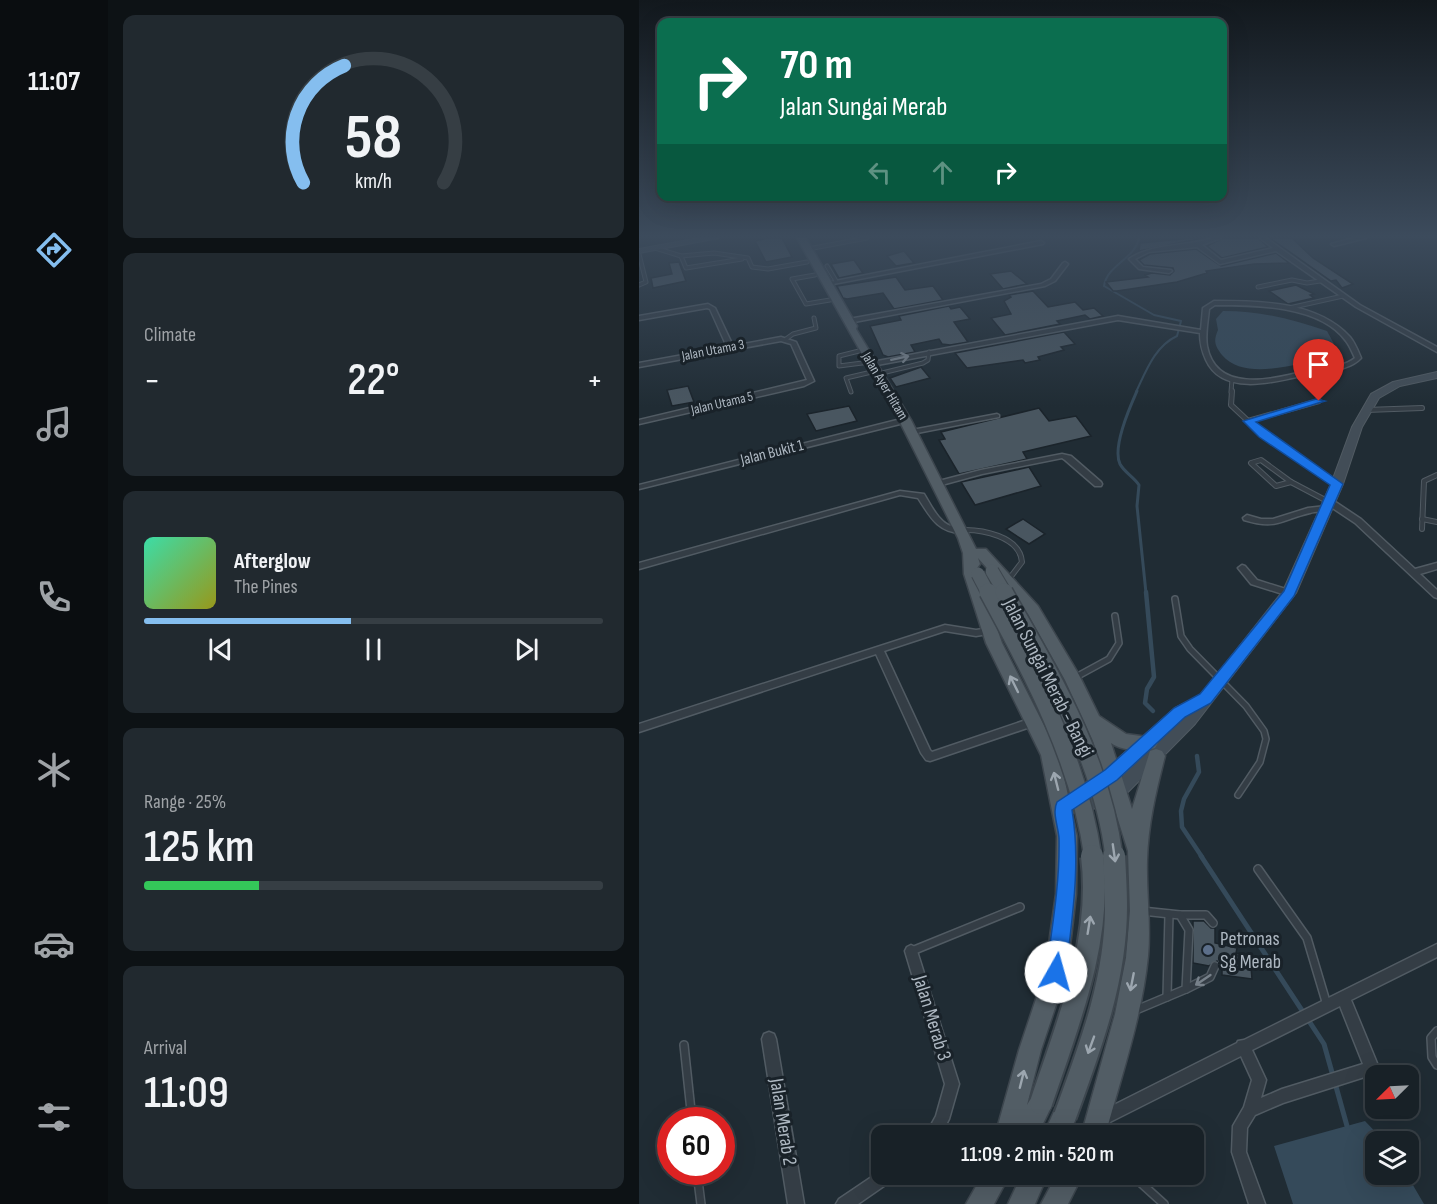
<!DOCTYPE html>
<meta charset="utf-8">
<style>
:root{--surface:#182127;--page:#21292f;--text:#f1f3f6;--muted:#9fa3a7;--line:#363e44;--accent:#85beef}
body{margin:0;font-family:"Sofia Sans Condensed",sans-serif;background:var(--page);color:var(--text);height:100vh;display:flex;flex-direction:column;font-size:22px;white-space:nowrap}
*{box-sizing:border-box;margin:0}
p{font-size:20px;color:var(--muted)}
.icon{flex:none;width:33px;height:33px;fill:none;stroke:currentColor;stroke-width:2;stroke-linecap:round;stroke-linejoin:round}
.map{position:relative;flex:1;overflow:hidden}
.drawer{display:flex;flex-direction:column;gap:15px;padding:15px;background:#0d1215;width:531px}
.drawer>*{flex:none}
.guide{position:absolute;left:18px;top:18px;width:570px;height:183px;border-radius:12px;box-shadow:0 6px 24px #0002,0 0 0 2px var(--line);background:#0b6e4f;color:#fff;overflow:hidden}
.needle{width:39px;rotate:246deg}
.tools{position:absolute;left:726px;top:1065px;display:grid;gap:12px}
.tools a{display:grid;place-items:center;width:54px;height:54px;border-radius:12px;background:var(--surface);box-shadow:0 6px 24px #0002,0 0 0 2px var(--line);font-size:30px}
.speed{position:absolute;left:18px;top:1107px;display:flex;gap:12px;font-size:30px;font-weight:700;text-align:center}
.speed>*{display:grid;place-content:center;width:78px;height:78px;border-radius:50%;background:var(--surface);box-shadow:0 6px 24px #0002,0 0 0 2px var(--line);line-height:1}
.speed .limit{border:9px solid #d22;background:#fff;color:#111}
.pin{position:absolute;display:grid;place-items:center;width:51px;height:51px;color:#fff;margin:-62px -26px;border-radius:50% 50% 50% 0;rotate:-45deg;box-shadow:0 0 6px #0007}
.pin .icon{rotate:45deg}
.me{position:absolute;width:66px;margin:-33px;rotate:7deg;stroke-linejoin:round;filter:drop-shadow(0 0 4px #0008)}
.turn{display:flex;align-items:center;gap:21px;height:126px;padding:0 24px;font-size:27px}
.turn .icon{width:78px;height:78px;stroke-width:2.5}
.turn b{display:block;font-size:42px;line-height:51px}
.lanes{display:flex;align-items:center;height:57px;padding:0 24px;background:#0003;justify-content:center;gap:30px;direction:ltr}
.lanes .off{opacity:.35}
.big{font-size:45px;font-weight:600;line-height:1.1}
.drawer .card{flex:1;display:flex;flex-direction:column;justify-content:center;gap:9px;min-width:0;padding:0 21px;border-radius:12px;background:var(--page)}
.drawer .dial{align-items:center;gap:0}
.dial svg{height:156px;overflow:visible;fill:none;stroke:var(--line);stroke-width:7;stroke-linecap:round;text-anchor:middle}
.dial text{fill:var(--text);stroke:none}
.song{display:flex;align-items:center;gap:18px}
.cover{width:72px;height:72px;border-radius:9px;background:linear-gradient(135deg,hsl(160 70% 55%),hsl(60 70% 35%))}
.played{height:6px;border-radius:3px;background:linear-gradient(90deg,var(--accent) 45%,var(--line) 45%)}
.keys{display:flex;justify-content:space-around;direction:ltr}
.heat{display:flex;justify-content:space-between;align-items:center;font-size:33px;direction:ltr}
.charge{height:9px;border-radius:4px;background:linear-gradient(90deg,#34c759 25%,var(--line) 0)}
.trip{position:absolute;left:232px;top:1125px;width:333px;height:60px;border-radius:12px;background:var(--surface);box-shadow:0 6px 24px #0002,0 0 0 2px var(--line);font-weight:600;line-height:60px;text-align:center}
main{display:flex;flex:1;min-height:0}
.tabs{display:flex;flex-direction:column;width:108px;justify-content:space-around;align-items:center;background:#0a0d10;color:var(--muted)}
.tabs .icon{width:42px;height:42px}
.tabs .current{color:var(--accent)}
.tabs b{font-size:27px;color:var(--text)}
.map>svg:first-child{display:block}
</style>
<main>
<nav class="tabs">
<b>11:07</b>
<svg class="icon current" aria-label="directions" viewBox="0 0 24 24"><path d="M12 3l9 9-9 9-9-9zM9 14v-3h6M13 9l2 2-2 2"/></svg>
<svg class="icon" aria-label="music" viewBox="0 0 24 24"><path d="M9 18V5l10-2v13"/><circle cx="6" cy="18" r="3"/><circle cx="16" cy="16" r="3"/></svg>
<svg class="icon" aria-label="phone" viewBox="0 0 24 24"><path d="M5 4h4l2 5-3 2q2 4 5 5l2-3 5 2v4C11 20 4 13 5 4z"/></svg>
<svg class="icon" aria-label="climate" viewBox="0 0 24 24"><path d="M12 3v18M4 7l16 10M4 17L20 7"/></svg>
<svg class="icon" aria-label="car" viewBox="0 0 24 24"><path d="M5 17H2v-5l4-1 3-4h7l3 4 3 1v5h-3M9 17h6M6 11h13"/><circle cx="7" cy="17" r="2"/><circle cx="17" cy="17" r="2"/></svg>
<svg class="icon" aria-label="filters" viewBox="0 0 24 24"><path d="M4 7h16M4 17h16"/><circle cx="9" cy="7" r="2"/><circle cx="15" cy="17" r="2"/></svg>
</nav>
<section class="drawer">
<div class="card dial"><svg viewBox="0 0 100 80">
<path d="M14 69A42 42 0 1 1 86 69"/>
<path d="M14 69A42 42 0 0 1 35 9" stroke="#85beef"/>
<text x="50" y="56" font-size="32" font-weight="700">58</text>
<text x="50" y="72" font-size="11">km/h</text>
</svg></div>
<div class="card"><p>Climate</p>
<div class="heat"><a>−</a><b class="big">22°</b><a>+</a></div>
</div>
<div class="card">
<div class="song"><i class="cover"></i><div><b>Afterglow</b><p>The Pines</p></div></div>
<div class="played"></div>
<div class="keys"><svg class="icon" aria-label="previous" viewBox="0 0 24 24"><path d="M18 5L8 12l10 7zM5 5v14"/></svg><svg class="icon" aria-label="pause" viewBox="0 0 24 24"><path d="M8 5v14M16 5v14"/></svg><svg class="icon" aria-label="next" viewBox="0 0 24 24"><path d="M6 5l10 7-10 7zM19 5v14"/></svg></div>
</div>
<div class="card"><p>Range · 25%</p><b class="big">125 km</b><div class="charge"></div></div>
<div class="card"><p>Arrival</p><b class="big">11:09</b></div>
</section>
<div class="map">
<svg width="798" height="1204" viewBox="0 0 798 1204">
<rect width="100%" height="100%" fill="#202c34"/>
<g fill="#354a5a">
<path d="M584,311C622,311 653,319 688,331L695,344L692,357C662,362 607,383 583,355C576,346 574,341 579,330L577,319Z"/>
<polygon points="726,1121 745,1141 736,1142 736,1174 768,1175 785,1204 654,1204 635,1146"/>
</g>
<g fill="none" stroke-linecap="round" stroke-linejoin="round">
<path stroke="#354a5a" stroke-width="2" d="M497,392C507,371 516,346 538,336L542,321L515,315L465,286C468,265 496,259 500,238"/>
<path stroke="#354a5a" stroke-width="3" d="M498,391C491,407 473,447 481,464C485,472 495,477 500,485L498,506L507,593"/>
<g stroke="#354a5a" stroke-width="4.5">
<polyline points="507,592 515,677 508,689 506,703 514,711"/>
<polyline points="558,756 560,772 545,799 542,811 543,827 563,857"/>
</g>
<g stroke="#354a5a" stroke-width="5">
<polyline points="562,856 685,1044 694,1076"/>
<polyline points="696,1083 708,1126"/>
</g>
</g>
<g fill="#495660" stroke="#1b242b" stroke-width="1.5">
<polygon points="129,238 143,238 153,257 127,262 116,241"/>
<polygon points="554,238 564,238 500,251 501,243"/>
<polygon points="584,238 619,238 629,247 583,258 568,246"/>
<polygon points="631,238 653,238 674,258 714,284 703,288 697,280 692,281"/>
<polygon points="557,249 582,266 637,253 650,263 615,264 567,271 568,273 538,282 478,291 474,291 467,282 509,277 506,275 513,273 531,275 535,271 534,268 505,265 500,260 511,254"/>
<polygon points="265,251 275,263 257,266 248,256"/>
<polygon points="215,260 224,273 200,278 192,264"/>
<polygon points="40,262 47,281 14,288 12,278 33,274 30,263"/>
<polygon points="372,271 388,284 364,289 351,274"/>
<polygon points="257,277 266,290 294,286 304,300 255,309 244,293 208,299 204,298 198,286"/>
<polygon points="657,285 675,294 671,295 675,298 649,304 630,291"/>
<polygon points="394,291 409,307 436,302 444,310 455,308 464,316 451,319 446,315 418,321 421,324 366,335 352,318 372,314 365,301 372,297 370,295"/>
<polygon points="310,306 312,309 321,307 331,319 315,322 329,342 311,345 303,344 300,339 272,345 276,352 249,357 244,355 231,326 262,320 260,316"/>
<polygon points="425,332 436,344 422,347 425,350 399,357 401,360 386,363 384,360 328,368 316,353"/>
<polygon points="282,367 291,378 257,387 251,378"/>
<polygon points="49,386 55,402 33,406 28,390"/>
<polygon points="210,406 218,421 177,431 168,414"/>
<polygon points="400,408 410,421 437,416 452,436 384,452 388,459 320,474 300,440 306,439 302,432"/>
<polygon points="390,467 402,486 336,505 322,482"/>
<polygon points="384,519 406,534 390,544 367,529"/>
<polygon points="554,921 565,921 572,928 576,928 576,943 598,948 597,953 611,955 613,979 583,975 583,968 578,961 570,966 554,963"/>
</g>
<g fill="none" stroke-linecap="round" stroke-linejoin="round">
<g stroke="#515b63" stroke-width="5">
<g id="lane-far3">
<polyline points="16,248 42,256 75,253 109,258 113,267 129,269 168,262"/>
<polyline points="169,249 228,238"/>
<polyline points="0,254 7,282 0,285"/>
<polyline points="42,256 47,268 103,259"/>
<polyline points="188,266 197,281"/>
<polyline points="176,275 153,279 167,304 191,300"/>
<polyline points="619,287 653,280 668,283 681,281"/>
<polyline points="650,308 704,296"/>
<polyline points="147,339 154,334 177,328 175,318"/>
<polyline points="224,350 200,356 200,366 231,362"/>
<polyline points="239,374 284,363 289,360 290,352"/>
<polyline points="212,392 207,378 237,371"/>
<polyline points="592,392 593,379"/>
</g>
</g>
<g stroke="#515b63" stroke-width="6">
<g id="lane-far2">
<polyline points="593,391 592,405 624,435 698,484"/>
<polyline points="727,410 783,408"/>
<polyline points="609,421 680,401"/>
<polygon points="622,460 652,482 637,486 612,463"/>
<polyline points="652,482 688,501"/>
<polyline points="783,519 798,522"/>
<polyline points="783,529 785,481 798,475"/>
<path d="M322,530C342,529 381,536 383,562L370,579"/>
</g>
</g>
<g stroke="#515b63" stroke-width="8">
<g id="lane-far1">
<polyline points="536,599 542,636 551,649 607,706 625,731 627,739 621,762 599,795"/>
<polyline points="437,677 470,659 480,643 476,616"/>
</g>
</g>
<g stroke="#515b63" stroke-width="10">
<g id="lane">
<polyline points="619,869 668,938 688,1005"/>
<polyline points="541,915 567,915 574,923"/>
<polyline points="273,951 381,907"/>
<polyline points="547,989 571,977 576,966"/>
<polyline points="528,997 530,914"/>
<polyline points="497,1010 547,989 550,930 541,915 503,911"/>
<polyline points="798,1031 792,1038 793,1057 798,1065"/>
<polyline points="45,1045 53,1120"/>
<polyline points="58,1172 62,1204"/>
<polyline points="492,1174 525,1204"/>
</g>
</g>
<g stroke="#515b63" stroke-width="3">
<g id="street">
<path d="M574,238H582L563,245L582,260L634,248L621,238H627L721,305L798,347V352L717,307L637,251L581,264L558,247L510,252L496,259L504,267L532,270L533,271L530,273L500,269L490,259C513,243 546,247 574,238Z"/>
<polygon points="715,238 727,238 695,246 692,244"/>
<polygon points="402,241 405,243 404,244 189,285 186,283"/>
<polygon points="426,262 429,264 416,281 406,286 210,323 207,321 210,319 402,284 412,279 424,263"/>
<path d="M575,301C620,301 678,301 711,337C716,343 719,351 722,358C709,372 687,370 670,374C640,381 584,398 567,360C563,351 561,344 561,333L479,320L233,366L230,364L233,362L479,316L562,330L564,308ZM576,305C616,305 681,305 707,341C711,346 713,352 716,358C702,369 683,367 667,371C634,379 577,394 568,346C566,334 569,321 570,309Z"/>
<polygon points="69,304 76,308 94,346 142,337 157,342 175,381 165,386 0,424 0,420 168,380 152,344 142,341 0,367 0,363 88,347 71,309 68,308 0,320 0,316"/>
<polygon points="358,414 360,415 360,417 273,434 269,432 273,430"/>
<polygon points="266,418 270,420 269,422 0,489 0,485"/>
<polygon points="423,454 432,456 462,482 463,484 462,486 456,486 426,460 423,458 343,474 299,486 295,484 296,482 342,470"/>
<path d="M261,491L285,494C292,505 300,524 315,527C318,528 322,528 325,528L326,530L322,533C298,532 291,516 279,498L261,495L0,569V563Z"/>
<polygon points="686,499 692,499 722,519 776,569 798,563 798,569 781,574 798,590 798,598 795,597 716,523 686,503 685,501"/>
<path d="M687,506L690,507L691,509L690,511C683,512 677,511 671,513C641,520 638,530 605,520L604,518L608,515L622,519H634L669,508Z"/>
<polygon points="603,565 606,566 618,580 653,591 654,593 650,596 612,584 599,568"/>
<polygon points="306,625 337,630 351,628 354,629 356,631 354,633 337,636 306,631 245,651 291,750 293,752 393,718 397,719 398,722 397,725 291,761 287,760 282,753 237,654 0,732 0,724"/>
<path d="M798,944V957L712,1000L740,1068L738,1073L644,1103L616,1115L608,1128L607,1152L626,1204H610L593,1152L594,1126L605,1107L613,1080L602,1056L467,1124L462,1126L457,1124L455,1119L457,1114L598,1043L599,1041L605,1040ZM701,1006L724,1064L643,1089L622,1098L627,1080L613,1050Z"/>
<polygon points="272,945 276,947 278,951 320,1084 310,1119 301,1136 286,1136 297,1116 306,1084 266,951 268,947"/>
<polygon points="130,1032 135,1034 137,1039 165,1204 149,1204 123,1039 125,1034"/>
<polygon points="243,1170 243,1174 257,1174 255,1179 219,1204 197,1204 200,1199"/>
</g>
</g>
<g stroke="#515b63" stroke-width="2">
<g id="secondary">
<polygon points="60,238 80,238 0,253 0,249"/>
<path d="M798,372V378L761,386L740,398L723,427L704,484L657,593L556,724L485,796L449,811L424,814L418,812L416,807L418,802L425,800L427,795L466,770L536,708L562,695L644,591L692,484L713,427L732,394L754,382ZM514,747L473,786L459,792L478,780Z"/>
</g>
</g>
<g stroke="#3d464e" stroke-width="3">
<g id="primary">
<path d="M158,238H167L218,326L217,329L272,420L337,549H347L399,606L440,675L460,716L487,734L516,738L519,743L516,748C504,752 483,751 472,743L493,809L511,751L517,749L523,751L526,756C517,791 509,824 508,860C507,892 512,923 509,956C503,1017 482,1077 466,1136H442L476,1014L487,958L491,911L489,851L454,741L426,680L389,614L339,558L341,564L338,568L339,574L363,643L420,755L438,836L437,894L428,972L402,1050L388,1105L394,1095L402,1091L410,1095L414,1103L398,1136H356L380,1050L406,972L417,894L418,836L402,755L347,643L325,574L324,553L319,538L260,420Z"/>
<polygon points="426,1104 435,1107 438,1116 429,1136 404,1136 417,1107"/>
<polygon points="344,1174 371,1174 355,1204 327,1204"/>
<polygon points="383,1174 409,1174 396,1204 369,1204"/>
<polygon points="418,1174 444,1174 429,1204 402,1204"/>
</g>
</g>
<use href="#lane-far3" stroke="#343d45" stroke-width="3"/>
<use href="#lane-far2" stroke="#343d45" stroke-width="4"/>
<use href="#lane-far1" stroke="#343d45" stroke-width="5"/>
<use href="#lane" stroke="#343d45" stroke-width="7"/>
<use href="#street" fill="#343d45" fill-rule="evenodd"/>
<use href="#secondary" fill="#424d57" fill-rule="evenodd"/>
<use href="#primary" fill="#525d65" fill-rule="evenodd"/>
<g stroke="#3d464e" stroke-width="15" stroke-linecap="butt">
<g id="primary-bridge-far2">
<polyline points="353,571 366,593"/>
<polyline points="339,574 349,593"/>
</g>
</g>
<g stroke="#3d464e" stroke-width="20" stroke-linecap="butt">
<g id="primary-bridge-far1">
<path d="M349,592C395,677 440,760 454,857"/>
<path d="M365,592C412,675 464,761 475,857"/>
</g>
</g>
<g stroke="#3d464e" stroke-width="26" stroke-linecap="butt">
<g id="primary-bridge">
<path d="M402,1103C428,1026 464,939 453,856"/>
<path d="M426,1116C451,1048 477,980 477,907C477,890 476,873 475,856"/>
</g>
</g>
<use href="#primary-bridge-far2" stroke="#525d65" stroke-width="13"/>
<use href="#primary-bridge-far1" stroke="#525d65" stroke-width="17"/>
<use href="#primary-bridge" stroke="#525d65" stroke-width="22"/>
</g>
<defs><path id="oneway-shaft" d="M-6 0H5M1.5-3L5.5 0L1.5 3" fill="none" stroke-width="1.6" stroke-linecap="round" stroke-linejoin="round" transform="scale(1.5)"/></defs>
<g stroke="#77818a">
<use href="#oneway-shaft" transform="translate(261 358) rotate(-12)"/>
<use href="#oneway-shaft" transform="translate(564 980) rotate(146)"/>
</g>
<g stroke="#9ca6af">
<use href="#oneway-shaft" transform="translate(375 684) rotate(-116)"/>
<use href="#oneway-shaft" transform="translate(417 781) rotate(-104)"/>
<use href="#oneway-shaft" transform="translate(475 853) rotate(82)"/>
<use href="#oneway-shaft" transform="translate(450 925) rotate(-81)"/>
<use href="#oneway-shaft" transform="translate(493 982) rotate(101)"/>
<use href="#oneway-shaft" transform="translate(452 1045) rotate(110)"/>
<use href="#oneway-shaft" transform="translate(383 1079) rotate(-76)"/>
</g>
<linearGradient id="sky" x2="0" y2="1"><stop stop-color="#12181d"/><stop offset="0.58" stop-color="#3c4b5c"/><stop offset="1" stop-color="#3c4b5c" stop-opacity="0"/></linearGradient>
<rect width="798" height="407" fill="url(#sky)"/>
<path fill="#1a73e8" stroke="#114b97" stroke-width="1.5" d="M677,399L686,401L617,422L704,484L655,596L572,703L546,717L478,780L433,810C442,864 433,918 427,972L424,979L417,982L410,979L407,972C413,928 421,883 420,838C419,826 413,812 418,802L466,770L535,708L561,694L645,591L691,485L620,437L604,421Z"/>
<circle fill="#5c6f8a" stroke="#192229" stroke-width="2" cx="569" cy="950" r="6"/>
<g text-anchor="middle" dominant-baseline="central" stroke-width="6" stroke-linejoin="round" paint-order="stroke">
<g font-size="14" fill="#aeb8c2" stroke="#192229">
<text transform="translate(74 350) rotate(-11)">Jalan Utama 3</text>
<text transform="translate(246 386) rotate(59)">Jalan Ayer Hitam</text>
<text transform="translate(83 403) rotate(-13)">Jalan Utama 5</text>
</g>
<g font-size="16" fill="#aeb8c2" stroke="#192229">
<text transform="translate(133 453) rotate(-14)">Jalan Bukit 1</text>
</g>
<g font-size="20" fill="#aeb8c2" stroke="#192229">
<text transform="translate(409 678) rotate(63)">Jalan Sungai Merab - Bangi</text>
<text transform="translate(293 1018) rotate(73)">Jalan Merab 3</text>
<text transform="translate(144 1122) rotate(81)">Jalan Merab 2</text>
</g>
<g font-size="20" fill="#aeb8c2" stroke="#192229" text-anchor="start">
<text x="581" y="939">Petronas<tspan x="581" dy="23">Sg Merab</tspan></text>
</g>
</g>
</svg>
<div class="tools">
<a><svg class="needle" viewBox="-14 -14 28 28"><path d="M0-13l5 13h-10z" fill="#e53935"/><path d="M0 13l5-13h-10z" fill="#9fa3a7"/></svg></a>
<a><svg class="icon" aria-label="layers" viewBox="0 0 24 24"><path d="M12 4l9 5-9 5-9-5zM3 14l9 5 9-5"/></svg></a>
</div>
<div class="speed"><div class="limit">60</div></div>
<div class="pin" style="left:680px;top:401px;background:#d93025"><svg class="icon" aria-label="arrive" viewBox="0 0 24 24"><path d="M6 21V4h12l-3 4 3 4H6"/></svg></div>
<svg class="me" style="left:417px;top:972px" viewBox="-20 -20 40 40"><circle r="19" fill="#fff"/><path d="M0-13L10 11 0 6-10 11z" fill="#1a73e8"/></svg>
<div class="trip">11:09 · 2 min · 520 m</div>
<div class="guide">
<div class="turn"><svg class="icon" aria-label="right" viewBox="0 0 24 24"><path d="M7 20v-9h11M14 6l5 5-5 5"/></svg><div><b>70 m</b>Jalan Sungai Merab</div></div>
<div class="lanes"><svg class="icon off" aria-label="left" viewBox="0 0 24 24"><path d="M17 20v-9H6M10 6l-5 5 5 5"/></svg><svg class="icon off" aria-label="ahead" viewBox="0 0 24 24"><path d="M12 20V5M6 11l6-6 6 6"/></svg><svg class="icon" aria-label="right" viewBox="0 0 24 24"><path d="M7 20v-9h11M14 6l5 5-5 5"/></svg></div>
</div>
</div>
</main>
